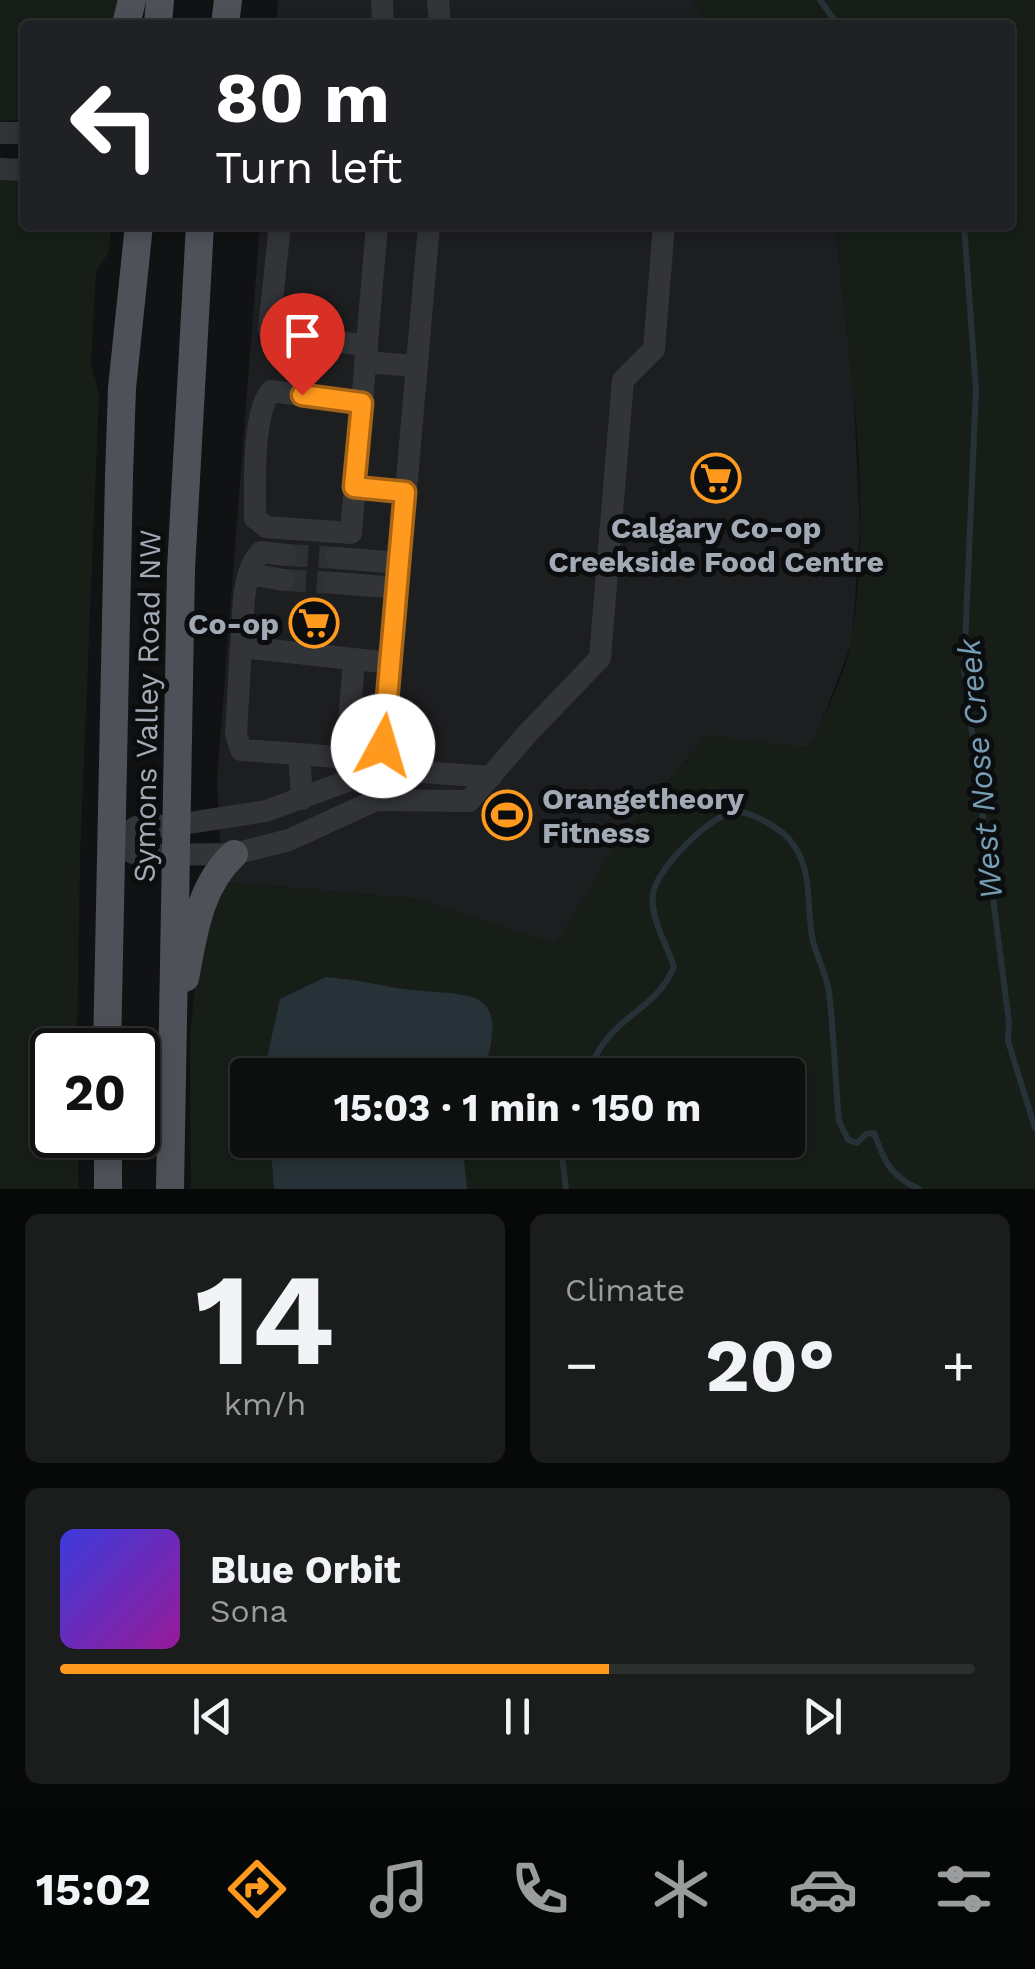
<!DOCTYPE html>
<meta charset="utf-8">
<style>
:root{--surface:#0d0e0e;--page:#1b1c1c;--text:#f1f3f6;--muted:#9a9c9e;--line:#2d2e2e;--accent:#ff9a1e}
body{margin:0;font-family:"Work Sans",sans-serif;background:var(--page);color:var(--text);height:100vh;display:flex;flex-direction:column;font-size:38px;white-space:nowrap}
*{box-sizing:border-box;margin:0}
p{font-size:32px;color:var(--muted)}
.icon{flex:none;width:55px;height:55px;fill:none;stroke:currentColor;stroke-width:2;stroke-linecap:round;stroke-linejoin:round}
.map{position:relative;height:1189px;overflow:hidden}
.details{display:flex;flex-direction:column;gap:25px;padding:25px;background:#070808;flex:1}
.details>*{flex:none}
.banner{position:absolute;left:20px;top:20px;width:995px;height:210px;border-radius:10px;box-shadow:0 5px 15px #0003,0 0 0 2px var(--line);background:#202124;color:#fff;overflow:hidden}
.speed{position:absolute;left:30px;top:1028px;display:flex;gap:20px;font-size:50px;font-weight:700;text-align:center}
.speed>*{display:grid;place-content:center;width:130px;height:130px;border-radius:50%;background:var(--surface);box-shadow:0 5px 15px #0003,0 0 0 2px var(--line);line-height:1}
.speed .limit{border:5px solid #111;border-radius:15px;background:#fff;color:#111}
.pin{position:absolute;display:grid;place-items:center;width:85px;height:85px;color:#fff;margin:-102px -42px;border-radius:50% 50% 50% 0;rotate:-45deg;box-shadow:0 0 10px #0007}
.pin .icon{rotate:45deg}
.me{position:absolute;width:110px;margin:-55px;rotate:6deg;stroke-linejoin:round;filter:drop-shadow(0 0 8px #0008)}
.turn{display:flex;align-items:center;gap:35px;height:210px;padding:0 30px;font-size:45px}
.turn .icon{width:130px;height:130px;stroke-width:2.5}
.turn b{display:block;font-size:70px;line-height:85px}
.big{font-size:75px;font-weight:700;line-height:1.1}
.details .tile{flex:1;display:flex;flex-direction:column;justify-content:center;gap:15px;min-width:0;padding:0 35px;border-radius:15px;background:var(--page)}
.details .dial{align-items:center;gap:0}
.dial b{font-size:130px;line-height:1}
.song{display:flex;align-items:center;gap:30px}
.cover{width:120px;height:120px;border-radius:15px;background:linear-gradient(135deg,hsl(240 70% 55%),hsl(300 70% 35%))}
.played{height:10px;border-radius:5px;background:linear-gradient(90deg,var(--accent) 60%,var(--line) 60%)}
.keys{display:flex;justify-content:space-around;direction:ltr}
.heat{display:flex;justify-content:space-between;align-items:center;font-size:55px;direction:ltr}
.details .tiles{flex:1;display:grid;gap:25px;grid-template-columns:1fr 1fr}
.tile:last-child{grid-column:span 2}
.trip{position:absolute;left:230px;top:1058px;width:575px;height:100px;border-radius:10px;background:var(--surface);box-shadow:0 5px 15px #0003,0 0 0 2px var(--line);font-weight:700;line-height:100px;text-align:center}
.tab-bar{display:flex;height:160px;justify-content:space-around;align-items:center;background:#050606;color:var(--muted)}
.tab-bar .icon{width:70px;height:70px}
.tab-bar .active{color:var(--accent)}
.tab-bar b{font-size:45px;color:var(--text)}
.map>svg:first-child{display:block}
</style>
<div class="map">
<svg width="1035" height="1189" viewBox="0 0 1035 1189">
<rect width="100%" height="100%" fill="#111213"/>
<g fill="#1d1e20">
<polygon points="278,0 691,0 708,25 276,25"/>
<polygon points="260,225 835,225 853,383 860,527 852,642 815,739 806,748 707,736 621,836 556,944 416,899 222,882 217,780"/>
</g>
<g fill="#171e18" fill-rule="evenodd">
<polygon points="0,0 122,0 116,25 25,25 25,120 0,121"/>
<path d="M691,0H1035V1189H191L190,1036L199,946L222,882L416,899L556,944L621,836L708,735L806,748L815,739C827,707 847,672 852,638C873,502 850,360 835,225H1010V25H708ZM248,1075H788V1140H248Z"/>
<polygon points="0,175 25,175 25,225 111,225 109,252 96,272 91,364 99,395 80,856 77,1050 52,1050 52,1135 78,1135 78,1189 0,1189"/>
</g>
<g fill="#273238">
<path d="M326,977C353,979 378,985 404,989C474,998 511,983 483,1075H269L266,1063L280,999Z"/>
<polygon points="270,1140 462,1140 467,1189 274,1189"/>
</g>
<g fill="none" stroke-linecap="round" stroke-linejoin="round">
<g stroke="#273238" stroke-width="6">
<polyline points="820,0 838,25"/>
<polyline points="964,225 976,389 964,669 1009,1023 1008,1041 1035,1128"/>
<path d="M586,1075C592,1063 598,1049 607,1039C629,1011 658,1004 674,967C667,944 650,919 653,894C655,871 712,812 736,812C751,811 779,828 789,839C815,869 805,905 813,941C817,958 826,973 829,992C834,1034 835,1078 839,1121L848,1140L857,1143L866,1134L874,1133C885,1162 890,1176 919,1189"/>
<polyline points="566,1140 562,1156 566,1189"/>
</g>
<g stroke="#2e3033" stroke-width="22" stroke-dasharray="22 11" stroke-linecap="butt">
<polyline points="286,555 337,558"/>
<polyline points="284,580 335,583"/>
</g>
<g stroke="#323438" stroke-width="22">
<polyline points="382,0 383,25"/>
<polyline points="438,0 440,25"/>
<polyline points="0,133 25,133"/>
<polyline points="0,169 25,170"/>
<polyline points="280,225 269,329 276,345 289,353 329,340 367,346"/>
<polyline points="365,362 417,366"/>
<path d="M361,403L271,391C252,414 255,487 255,518L266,527L351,533L377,225"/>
<polyline points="355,487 405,492"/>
<polyline points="337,558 400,563"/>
<polyline points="249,574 284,580"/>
<polyline points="335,583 398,588"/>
<path d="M241,647C244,619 240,573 261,552L286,555"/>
<polyline points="299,754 335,757 347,746 354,661"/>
<polyline points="302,799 299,754 241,750 236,734 241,647 391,663"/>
<polyline points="376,800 386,722 429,225"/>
<polyline points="111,843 138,855 234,854 289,840 376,800 469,801 528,733 600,658 623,380 654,349 664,225"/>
<polyline points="111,843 136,827 176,825 266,811 380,769 491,777"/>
</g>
<g stroke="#4e5158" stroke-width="28">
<polyline points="126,25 132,0"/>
<polyline points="158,25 160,0"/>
<polyline points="225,25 228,0"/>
<path d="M185,978C194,932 199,887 234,854"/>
<polyline points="107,1050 119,476 122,388 139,225"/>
<polyline points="108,1135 108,1189"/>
<polyline points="170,1189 181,569 200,225"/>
</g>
</g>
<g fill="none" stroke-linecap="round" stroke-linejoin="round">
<g stroke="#a66414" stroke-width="25">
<polyline id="route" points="302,395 362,403 354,487 405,492 383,746"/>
</g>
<use href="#route" stroke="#ff9a1e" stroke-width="18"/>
</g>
<defs>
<g id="supermarket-ring" transform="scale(2.5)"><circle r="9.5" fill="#0c0d0e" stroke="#ff9a1e" stroke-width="1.5"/><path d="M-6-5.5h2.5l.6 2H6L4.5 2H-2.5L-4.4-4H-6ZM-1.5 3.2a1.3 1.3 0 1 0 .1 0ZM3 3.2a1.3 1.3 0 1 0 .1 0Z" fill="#ff9a1e"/></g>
<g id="stadium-ring" transform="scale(2.5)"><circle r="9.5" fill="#0c0d0e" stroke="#ff9a1e" stroke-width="1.5"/><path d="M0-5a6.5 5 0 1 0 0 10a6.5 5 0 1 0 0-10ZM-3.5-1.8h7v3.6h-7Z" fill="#ff9a1e"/></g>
</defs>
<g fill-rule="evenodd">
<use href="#supermarket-ring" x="716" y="478"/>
<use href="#supermarket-ring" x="314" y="623"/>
<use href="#stadium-ring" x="507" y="815"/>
</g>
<g text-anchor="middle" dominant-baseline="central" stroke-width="10" stroke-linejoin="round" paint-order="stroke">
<g font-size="30" font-weight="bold" fill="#a1aab5" stroke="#0c0d0e">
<text x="716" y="527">Calgary Co-op<tspan x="716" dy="34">Creekside Food Centre</tspan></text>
<text x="279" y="623" text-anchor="end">Co-op</text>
<text x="542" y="798" text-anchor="start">Orangetheory<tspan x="542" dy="34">Fitness</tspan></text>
</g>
<g font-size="30" fill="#a1aab5" stroke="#0c0d0e">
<text transform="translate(147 706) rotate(-89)">Symons Valley Road NW</text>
</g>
<g font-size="32" font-style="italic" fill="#759db4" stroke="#0c0d0e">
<text transform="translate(980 769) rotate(-95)">West Nose Creek</text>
</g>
</g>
</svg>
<div class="speed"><div class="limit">20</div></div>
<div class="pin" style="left:302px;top:395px;background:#d93025"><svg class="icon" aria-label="arrive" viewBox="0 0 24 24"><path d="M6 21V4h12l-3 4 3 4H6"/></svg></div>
<svg class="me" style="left:383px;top:746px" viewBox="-20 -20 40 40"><circle r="19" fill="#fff"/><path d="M0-13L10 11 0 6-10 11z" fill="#ff9a1e"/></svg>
<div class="trip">15:03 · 1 min · 150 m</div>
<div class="banner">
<div class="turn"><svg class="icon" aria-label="left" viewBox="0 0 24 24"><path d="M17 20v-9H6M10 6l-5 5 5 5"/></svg><div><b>80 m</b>Turn left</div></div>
</div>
</div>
<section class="details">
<div class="tiles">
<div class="tile dial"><b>14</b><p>km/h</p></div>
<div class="tile"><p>Climate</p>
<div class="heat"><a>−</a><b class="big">20°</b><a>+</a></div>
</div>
<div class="tile">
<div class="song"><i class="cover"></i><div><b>Blue Orbit</b><p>Sona</p></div></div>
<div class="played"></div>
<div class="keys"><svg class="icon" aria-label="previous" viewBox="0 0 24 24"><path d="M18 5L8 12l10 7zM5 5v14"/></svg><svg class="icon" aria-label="pause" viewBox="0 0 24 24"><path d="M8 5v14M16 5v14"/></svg><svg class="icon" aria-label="next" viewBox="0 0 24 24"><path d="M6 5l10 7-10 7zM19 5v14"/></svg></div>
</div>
</div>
</section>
<nav class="tab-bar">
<b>15:02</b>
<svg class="icon active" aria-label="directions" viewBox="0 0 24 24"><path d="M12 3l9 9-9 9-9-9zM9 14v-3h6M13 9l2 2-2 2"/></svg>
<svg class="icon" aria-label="music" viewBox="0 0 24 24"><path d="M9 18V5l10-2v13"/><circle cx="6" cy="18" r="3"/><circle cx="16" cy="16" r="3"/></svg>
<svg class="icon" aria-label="phone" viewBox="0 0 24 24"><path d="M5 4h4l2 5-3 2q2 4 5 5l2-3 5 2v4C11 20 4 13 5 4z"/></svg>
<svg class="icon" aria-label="climate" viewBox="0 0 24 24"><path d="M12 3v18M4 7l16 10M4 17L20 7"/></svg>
<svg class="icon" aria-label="car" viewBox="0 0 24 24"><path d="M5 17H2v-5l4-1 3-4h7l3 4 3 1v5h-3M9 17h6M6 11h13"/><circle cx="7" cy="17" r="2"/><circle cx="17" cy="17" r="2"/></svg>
<svg class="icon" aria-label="filters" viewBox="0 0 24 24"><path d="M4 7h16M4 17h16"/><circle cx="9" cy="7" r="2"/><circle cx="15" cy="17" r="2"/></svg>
</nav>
